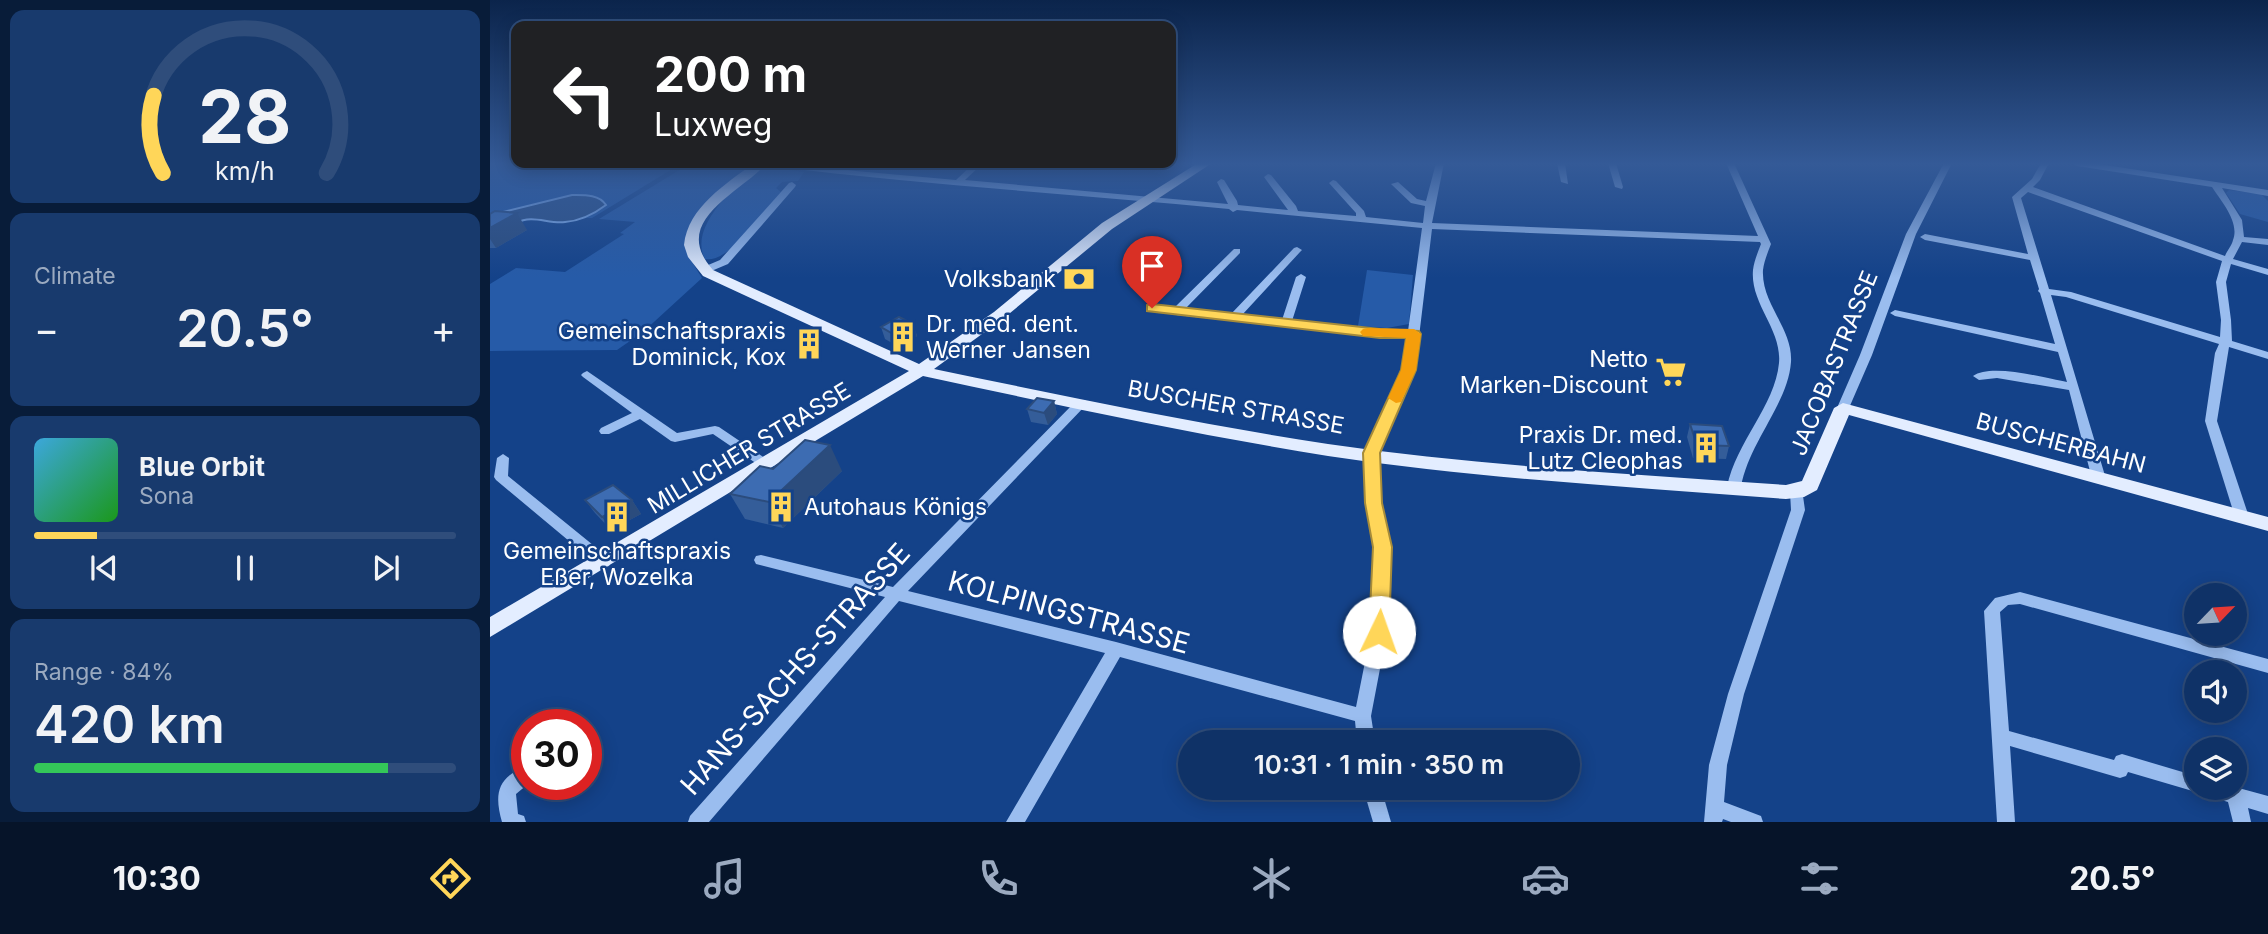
<!DOCTYPE html>
<meta charset="utf-8">
<style>
:root{--surface:#0f3267;--page:#183a6d;--text:#f1f3f6;--muted:#9baac0;--line:#2f4d7b;--accent:#ffd659}
body{margin:0;font-family:Inter,sans-serif;background:var(--page);color:var(--text);height:100vh;display:flex;flex-direction:column;font-size:26px;white-space:nowrap}
*{box-sizing:border-box;margin:0}
p{font-size:23px;color:var(--muted)}
.icon{flex:none;width:38px;height:38px;fill:none;stroke:currentColor;stroke-width:2;stroke-linecap:round;stroke-linejoin:round}
.map{position:relative;flex:1;overflow:hidden}
.details{display:flex;flex-direction:column;gap:10px;padding:10px;background:#081c39;width:490px}
.details>*{flex:none}
.banner{position:absolute;left:21px;top:21px;width:665px;height:147px;border-radius:14px;box-shadow:0 4px 18px #0003,0 0 0 2px var(--line);background:#202124;color:#fff;overflow:hidden}
.needle{width:46px;rotate:65deg}
.fabs{position:absolute;left:1694px;top:583px;display:grid;gap:14px}
.fabs a{display:grid;place-items:center;width:63px;height:63px;border-radius:50%;background:var(--surface);box-shadow:0 4px 18px #0003,0 0 0 2px var(--line);font-size:35px}
.speed{position:absolute;left:21px;top:709px;display:flex;gap:14px;font-size:35px;font-weight:700;text-align:center}
.speed>*{display:grid;place-content:center;width:91px;height:91px;border-radius:50%;background:var(--surface);box-shadow:0 4px 18px #0003,0 0 0 2px var(--line);line-height:1}
.speed .limit{border:10px solid #d22;background:#fff;color:#111}
.pin{position:absolute;display:grid;place-items:center;width:60px;height:60px;color:#fff;margin:-72px -30px;border-radius:50% 50% 50% 0;rotate:-45deg;box-shadow:0 0 7px #0007}
.pin .icon{rotate:45deg}
.me{position:absolute;width:77px;margin:-38px;rotate:3deg;stroke-linejoin:round;filter:drop-shadow(0 0 5px #0008)}
.turn{display:flex;align-items:center;gap:24px;height:147px;padding:0 28px;font-size:32px}
.turn .icon{width:91px;height:91px;stroke-width:2.5}
.turn b{display:block;font-size:49px;line-height:60px}
.big{font-size:52px;font-weight:600;line-height:1.1}
.details .card{flex:1;display:flex;flex-direction:column;justify-content:center;gap:10px;min-width:0;padding:0 24px;border-radius:14px;background:var(--page)}
.details .dial{align-items:center;gap:0}
.dial svg{height:182px;overflow:visible;fill:none;stroke:var(--line);stroke-width:7;stroke-linecap:round;text-anchor:middle}
.dial text{fill:var(--text);stroke:none}
.song{display:flex;align-items:center;gap:21px}
.cover{width:84px;height:84px;border-radius:10px;background:linear-gradient(135deg,hsl(200 70% 55%),hsl(120 70% 35%))}
.played{height:7px;border-radius:4px;background:linear-gradient(90deg,var(--accent) 15%,var(--line) 15%)}
.keys{display:flex;justify-content:space-around;direction:ltr}
.heat{display:flex;justify-content:space-between;align-items:center;font-size:38px;direction:ltr}
.charge{height:10px;border-radius:5px;background:linear-gradient(90deg,#34c759 84%,var(--line) 0)}
.trip{position:absolute;left:688px;top:730px;width:402px;height:70px;border-radius:35px;background:var(--surface);box-shadow:0 4px 18px #0003,0 0 0 2px var(--line);font-weight:600;line-height:70px;text-align:center}
.dock{display:flex;height:112px;justify-content:space-around;align-items:center;background:#061429;color:var(--muted)}
.dock .icon{width:49px;height:49px}
.dock .current{color:var(--accent)}
.dock b{font-size:32px;color:var(--text)}
main{display:flex;flex:1;min-height:0}
.map>svg:first-child{display:block}
</style>
<main>
<section class="details">
<div class="card dial"><svg viewBox="0 0 100 80">
<path d="M14 69A42 42 0 1 1 86 69"/>
<path d="M14 69A42 42 0 0 1 10 35" stroke="#ffd659"/>
<text x="50" y="56" font-size="32" font-weight="700">28</text>
<text x="50" y="72" font-size="11">km/h</text>
</svg></div>
<div class="card"><p>Climate</p>
<div class="heat"><a>−</a><b class="big">20.5°</b><a>+</a></div>
</div>
<div class="card">
<div class="song"><i class="cover"></i><div><b>Blue Orbit</b><p>Sona</p></div></div>
<div class="played"></div>
<div class="keys"><svg class="icon" aria-label="previous" viewBox="0 0 24 24"><path d="M18 5L8 12l10 7zM5 5v14"/></svg><svg class="icon" aria-label="pause" viewBox="0 0 24 24"><path d="M8 5v14M16 5v14"/></svg><svg class="icon" aria-label="next" viewBox="0 0 24 24"><path d="M6 5l10 7-10 7zM19 5v14"/></svg></div>
</div>
<div class="card"><p>Range · 84%</p><b class="big">420 km</b><div class="charge"></div></div>
</section>
<div class="map">
<svg width="1778" height="822" viewBox="0 0 1778 822">
<rect width="100%" height="100%" fill="#144289"/>
<g fill="#265ba8">
<polygon points="0,163 192,163 102,218 96,218 112,208 82,195 0,216"/>
<polygon points="201,163 261,163 217,205 199,257 212,278 153,332 127,350 0,351 0,284 26,268 75,272 134,234 130,233 145,222 109,219"/>
<path d="M277,167L314,172L308,181L292,182L286,188L292,193C276,210 239,264 215,259C197,227 250,177 277,167Z"/>
<polygon points="1739,190 1771,194 1778,201 1778,222 1750,214 1736,193"/>
<polygon points="877,270 923,275 919,324 897,328 868,326"/>
</g>
<path fill="#2e5185" stroke="#8cb7f3" stroke-width="2" d="M82,195C94,195 109,194 116,205C104,214 90,221 75,222C57,224 43,214 26,223L13,212Z"/>
<g fill="none" stroke-linecap="round" stroke-linejoin="round">
<g fill="#9abdef" fill-rule="evenodd">
<path d="M277,163H299L366,171L466,180L484,163H493L475,180L738,204L727,182L731,179L734,180L747,201L748,205L798,210L774,177L778,174L781,175L806,206L808,211L866,216V213L839,183L843,180L846,181L874,211L876,217L933,223L935,206L921,203L901,184L908,182L927,199L936,201L946,163H954L942,223L1268,236L1236,163H1244L1281,244C1278,252 1274,261 1273,270C1271,304 1303,328 1301,362C1298,404 1259,442 1251,487L1249,490H1239L1237,487C1246,442 1285,406 1289,363C1292,329 1260,304 1263,270C1264,261 1268,252 1271,244L1270,242L942,229L925,370L887,453L890,503L900,547L897,632L881,716L885,742H867L865,721L630,657L535,822H516L615,653L409,601L219,822H198L200,816L395,597L266,564L264,560L266,556L271,555L403,587L587,400H595L597,403L595,406L418,591L626,642L866,707L881,632L886,547L876,503L875,453L913,370L918,337H890L686,315L662,311L657,308L662,305L685,307L744,249H750V253L695,309L741,314L804,248L807,247L812,250L810,252L752,315L792,320L806,277L811,274L816,277L802,321L890,331H918L932,228L747,210L743,212L739,209C586,194 433,185 281,166Z"/>
<polygon points="1067,163 1075,163 1078,184 1071,182"/>
<polygon points="1118,163 1126,163 1133,187 1132,189 1125,187"/>
<polygon points="1454,163 1462,163 1426,234 1382,355 1359,408 1357,411 1349,411 1347,408 1370,355 1416,234"/>
<path d="M1551,163H1559L1550,180L1543,187L1735,256C1737,251 1742,245 1743,240C1750,222 1731,201 1722,187L1587,166L1583,163H1602L1778,190V196L1732,188L1752,220L1754,237L1778,239V245L1752,242L1743,259L1778,269V275L1741,264L1736,282L1741,320L1742,341L1778,352V359L1739,347L1727,421L1759,517L1757,521H1747L1745,517L1715,421L1725,353L1729,344L1576,297L1561,295L1616,479L1614,482H1604L1602,479L1579,390L1507,378L1489,380L1483,376C1501,363 1555,378 1577,382L1568,352L1405,316L1400,313L1405,310L1565,344L1550,293L1548,291L1549,289L1540,260L1435,240L1430,237L1435,234L1538,254L1522,197L1542,179ZM1538,192L1732,261L1726,282L1731,320L1730,337L1581,292L1559,289L1531,198Z"/>
<polygon points="302,182 306,185 305,187 238,264 219,272 211,272 211,268 230,260 299,183"/>
<polygon points="97,371 187,433 225,426 229,427 285,465 278,469 273,468 223,434 185,442 181,441 150,419 119,434 111,434 109,431 111,428 142,413 93,377 91,375 93,373"/>
<polygon points="13,454 19,458 18,476 119,558 121,562 119,566 114,567 109,566 6,480 4,477 7,458"/>
<polygon points="1307,487 1312,489 1315,510 1254,694 1237,765 1234,802 1271,816 1273,822 1241,822 1233,819 1232,822 1214,822 1219,765 1238,694 1301,510 1300,492 1302,489"/>
<polygon points="1530,592 1778,659 1778,673 1530,604 1518,605 1510,612 1519,731 1624,760 1626,756 1632,754 1706,776 1706,788 1745,787 1778,796 1778,814 1758,808 1761,822 1743,822 1738,802 1712,794 1710,791 1706,792 1638,772 1636,776 1630,778 1520,746 1525,822 1507,822 1494,611 1505,598"/>
<path d="M37,766L38,784L26,794L28,814L34,816L36,822H12C4,794 7,777 37,766Z"/>
<polygon points="873,788 891,788 901,822 883,822"/>
</g>
<path fill="#e3edff" fill-rule="evenodd" d="M264,163H277C249,194 179,221 223,270L429,364L504,312L612,223L708,163H722L622,229L514,318L444,369C575,396 706,424 838,444C990,466 1143,474 1296,485L1312,481L1344,408L1353,403L1778,517V531L1359,415L1327,490L1314,497L1296,499C1143,487 989,479 838,456C702,434 568,405 433,376L0,637V617L419,371L213,276L198,257L194,245C198,207 236,184 264,163Z"/>
</g>
<g fill="#345d99">
<polygon points="0,214 37,230 6,248 0,248"/>
<polygon points="423,324 427,336 409,347 395,339 391,327"/>
<polygon points="564,401 567,414 558,425 541,422 537,409"/>
<polygon points="1200,424 1239,446 1236,459 1203,458 1197,437"/>
<polygon points="283,469 352,471 293,528 255,519 240,494"/>
<polygon points="95,500 142,500 151,514 121,530 105,513"/>
</g>
<g fill="#2b4c7d">
<polygon points="27,213 37,230 6,248 0,239 0,228"/>
<polygon points="423,324 427,336 409,347 405,335"/>
<polygon points="564,401 567,414 558,425 554,413"/>
<polygon points="340,445 352,471 293,528 279,502"/>
<polygon points="142,500 151,514 121,530 112,517"/>
</g>
<g fill="#3d6cb2" stroke="#2b4c7d" stroke-width="2">
<polygon points="5,211 27,213 0,228 0,214"/>
<polygon points="409,317 423,324 405,335 391,327"/>
<polygon points="547,398 564,401 554,413 537,409"/>
<polygon points="1200,424 1232,426 1239,446 1207,445"/>
<polygon points="315,440 340,445 279,502 240,494 270,466 283,469"/>
<polygon points="123,485 142,500 112,517 95,500"/>
</g>
<linearGradient id="sky" x2="0" y2="1"><stop stop-color="#0b244b"/><stop offset="0.59" stop-color="#345a97"/><stop offset="1" stop-color="#345a97" stop-opacity="0"/></linearGradient>
<rect width="1778" height="278" fill="url(#sky)"/>
<polygon fill="#ffd659" stroke="#a68b3a" stroke-width="2" points="662,304 890,329 929,331 931,334 926,370 890,453 892,503 902,547 899,632 896,637 889,640 882,637 879,632 883,547 875,503 873,453 911,370 916,338 890,338 657,311 657,305"/>
<polygon fill="#f59e0b" points="878,328 924,329 931,334 926,370 911,402 906,403 898,398 911,370 916,338 873,336 870,332 873,329"/>
<defs>
<g id="bank-bare" transform="scale(2.415)"><path d="M-6-4H6V4H-6ZM0-2.3a2.3 2.3 0 1 0 0 4.6a2.3 2.3 0 1 0 0-4.6Z" fill="#ffd659" stroke="#144289" stroke-width="2.5" paint-order="stroke"/></g>
<g id="building-bare" transform="scale(2.415)"><path d="M-4-6H4V6H1V3H-1V6H-4ZM-2.5-4.3h1.7v1.8h-1.7ZM.8-4.3h1.7v1.8H.8ZM-2.5-1h1.7V.8h-1.7ZM.8-1h1.7V.8H.8Z" fill="#ffd659" stroke="#144289" stroke-width="2.5" paint-order="stroke"/></g>
<g id="supermarket-bare" transform="scale(2.415)"><path d="M-6-5.5h2.5l.6 2H6L4.5 2H-2.5L-4.4-4H-6ZM-1.5 3.2a1.3 1.3 0 1 0 .1 0ZM3 3.2a1.3 1.3 0 1 0 .1 0Z" fill="#ffd659" stroke="#144289" stroke-width="2.5" paint-order="stroke"/></g>
</defs>
<g fill-rule="evenodd">
<use href="#bank-bare" x="589" y="279"/>
<use href="#building-bare" x="413" y="337"/>
<use href="#building-bare" x="319" y="344"/>
<use href="#supermarket-bare" x="1181" y="372"/>
<use href="#building-bare" x="1216" y="448"/>
<use href="#building-bare" x="291" y="507"/>
<use href="#building-bare" x="127" y="517"/>
</g>
<g text-anchor="middle" dominant-baseline="central" stroke-width="5" stroke-linejoin="round" paint-order="stroke">
<g font-size="23" fill="#fff" stroke="#144289" text-anchor="end">
<text x="566" y="279">Volksbank</text>
<text x="436" y="324" text-anchor="start">Dr. med. dent.<tspan x="436" dy="26">Werner Jansen</tspan></text>
<text x="296" y="331">Gemeinschaftspraxis<tspan x="296" dy="26">Dominick, Kox</tspan></text>
<text x="1158" y="359">Netto<tspan x="1158" dy="26">Marken-Discount</tspan></text>
<text x="1193" y="435">Praxis Dr. med.<tspan x="1193" dy="26">Lutz Cleophas</tspan></text>
<text x="314" y="507" text-anchor="start">Autohaus Königs</text>
<text x="127" y="551" text-anchor="middle">Gemeinschaftspraxis<tspan x="127" dy="26">Eßer, Wozelka</tspan></text>
</g>
<g font-size="23" fill="#fff" stroke="#144289">
<text transform="translate(1344 363) rotate(-68)">JACOBASTRASSE</text>
<text transform="translate(746 407) rotate(10)">BUSCHER STRASSE</text>
<text transform="translate(1571 443) rotate(15)">BUSCHERBAHN</text>
<text transform="translate(259 448) rotate(-31)">MILLICHER STRASSE</text>
</g>
<g font-size="28" fill="#fff" stroke="#144289">
<text transform="translate(579 612) rotate(15)">KOLPINGSTRASSE</text>
<text transform="translate(305 669) rotate(-48)">HANS-SACHS-STRASSE</text>
</g>
</g>
</svg>
<div class="fabs">
<a><svg class="needle" viewBox="-14 -14 28 28"><path d="M0-13l5 13h-10z" fill="#e53935"/><path d="M0 13l5-13h-10z" fill="#9baac0"/></svg></a>
<a><svg class="icon" aria-label="sound" viewBox="0 0 24 24"><path d="M4 9h4l5-4v14l-5-4H4zM17 9q2 3 0 6"/></svg></a>
<a><svg class="icon" aria-label="layers" viewBox="0 0 24 24"><path d="M12 4l9 5-9 5-9-5zM3 14l9 5 9-5"/></svg></a>
</div>
<div class="speed"><div class="limit">30</div></div>
<div class="pin" style="left:662px;top:308px;background:#d93025"><svg class="icon" aria-label="arrive" viewBox="0 0 24 24"><path d="M6 21V4h12l-3 4 3 4H6"/></svg></div>
<svg class="me" style="left:889px;top:632px" viewBox="-20 -20 40 40"><circle r="19" fill="#fff"/><path d="M0-13L10 11 0 6-10 11z" fill="#ffd659"/></svg>
<div class="trip">10:31 · 1 min · 350 m</div>
<div class="banner">
<div class="turn"><svg class="icon" aria-label="left" viewBox="0 0 24 24"><path d="M17 20v-9H6M10 6l-5 5 5 5"/></svg><div><b>200 m</b>Luxweg</div></div>
</div>
</div>
</main>
<nav class="dock">
<b>10:30</b>
<svg class="icon current" aria-label="directions" viewBox="0 0 24 24"><path d="M12 3l9 9-9 9-9-9zM9 14v-3h6M13 9l2 2-2 2"/></svg>
<svg class="icon" aria-label="music" viewBox="0 0 24 24"><path d="M9 18V5l10-2v13"/><circle cx="6" cy="18" r="3"/><circle cx="16" cy="16" r="3"/></svg>
<svg class="icon" aria-label="phone" viewBox="0 0 24 24"><path d="M5 4h4l2 5-3 2q2 4 5 5l2-3 5 2v4C11 20 4 13 5 4z"/></svg>
<svg class="icon" aria-label="climate" viewBox="0 0 24 24"><path d="M12 3v18M4 7l16 10M4 17L20 7"/></svg>
<svg class="icon" aria-label="car" viewBox="0 0 24 24"><path d="M5 17H2v-5l4-1 3-4h7l3 4 3 1v5h-3M9 17h6M6 11h13"/><circle cx="7" cy="17" r="2"/><circle cx="17" cy="17" r="2"/></svg>
<svg class="icon" aria-label="filters" viewBox="0 0 24 24"><path d="M4 7h16M4 17h16"/><circle cx="9" cy="7" r="2"/><circle cx="15" cy="17" r="2"/></svg>
<b>20.5°</b>
</nav>
